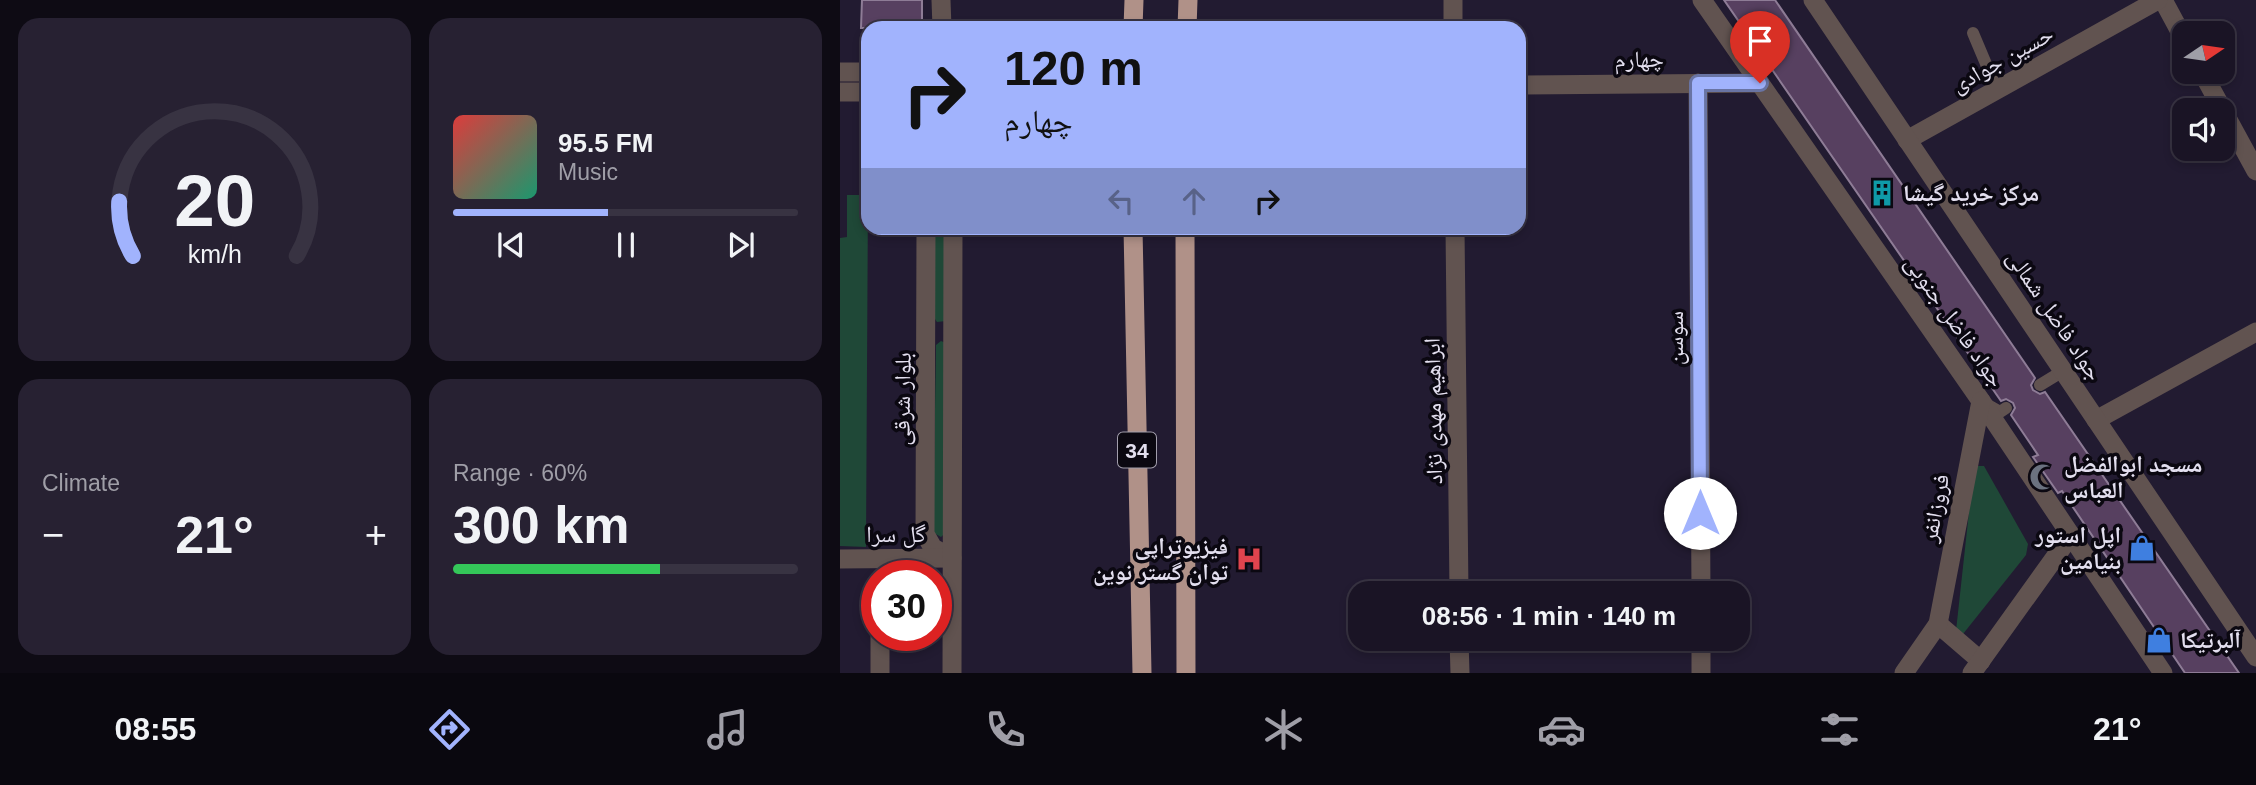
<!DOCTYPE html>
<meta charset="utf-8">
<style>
:root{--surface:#1a1425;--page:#272132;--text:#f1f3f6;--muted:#9f9ea7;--line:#383342;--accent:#a1b3fd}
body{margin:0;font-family:Helvetica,"Noto Naskh Arabic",sans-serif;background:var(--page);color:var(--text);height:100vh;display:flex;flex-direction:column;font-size:26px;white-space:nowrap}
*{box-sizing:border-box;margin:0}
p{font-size:23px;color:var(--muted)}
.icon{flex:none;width:38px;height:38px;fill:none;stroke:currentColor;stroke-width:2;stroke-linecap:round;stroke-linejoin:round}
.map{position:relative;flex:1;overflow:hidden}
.drawer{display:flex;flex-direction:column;gap:18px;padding:18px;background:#0e0b14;width:840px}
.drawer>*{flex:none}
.banner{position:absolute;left:21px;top:21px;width:665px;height:214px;border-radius:21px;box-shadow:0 4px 10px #0003,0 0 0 2px var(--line);background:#a1b3fd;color:#111;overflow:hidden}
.needle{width:46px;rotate:77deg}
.controls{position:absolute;left:1332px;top:21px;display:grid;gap:14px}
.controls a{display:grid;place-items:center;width:63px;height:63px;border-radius:14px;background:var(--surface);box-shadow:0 4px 10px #0003,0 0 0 2px var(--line);font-size:35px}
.speed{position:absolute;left:21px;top:560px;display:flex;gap:14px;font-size:35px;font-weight:700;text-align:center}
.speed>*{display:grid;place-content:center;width:91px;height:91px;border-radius:50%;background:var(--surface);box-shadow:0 4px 10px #0003,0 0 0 2px var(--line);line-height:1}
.speed .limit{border:10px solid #d22;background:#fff;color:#111}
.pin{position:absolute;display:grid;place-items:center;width:60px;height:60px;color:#fff;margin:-72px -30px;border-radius:50% 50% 50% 0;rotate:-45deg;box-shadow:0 0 7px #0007}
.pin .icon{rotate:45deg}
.me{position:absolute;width:77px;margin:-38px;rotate:0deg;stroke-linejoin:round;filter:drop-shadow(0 0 5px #0008)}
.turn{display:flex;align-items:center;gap:24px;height:147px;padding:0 28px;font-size:32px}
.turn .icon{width:91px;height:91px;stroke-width:2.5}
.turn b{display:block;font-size:49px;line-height:60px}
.lanes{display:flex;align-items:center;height:66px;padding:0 28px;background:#0003;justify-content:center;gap:35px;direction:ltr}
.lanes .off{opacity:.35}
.big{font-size:52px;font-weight:700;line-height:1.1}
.drawer .tile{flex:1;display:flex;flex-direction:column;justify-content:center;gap:10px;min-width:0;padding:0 24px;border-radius:21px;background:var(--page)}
.drawer .dial{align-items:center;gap:0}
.dial svg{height:182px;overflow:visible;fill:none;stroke:var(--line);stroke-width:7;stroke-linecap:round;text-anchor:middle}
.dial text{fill:var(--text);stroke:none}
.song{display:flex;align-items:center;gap:21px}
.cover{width:84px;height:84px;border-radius:10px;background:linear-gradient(135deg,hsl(0 70% 55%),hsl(160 70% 35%))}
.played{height:7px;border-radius:4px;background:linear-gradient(90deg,var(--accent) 45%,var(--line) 45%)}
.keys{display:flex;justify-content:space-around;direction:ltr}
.heat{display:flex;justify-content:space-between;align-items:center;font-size:38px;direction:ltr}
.charge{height:10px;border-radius:5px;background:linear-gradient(90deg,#34c759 60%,var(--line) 0)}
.drawer .tiles{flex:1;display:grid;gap:18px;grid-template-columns:repeat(2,1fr)}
.trip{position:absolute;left:508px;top:581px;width:402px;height:70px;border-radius:21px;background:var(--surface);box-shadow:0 4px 10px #0003,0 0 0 2px var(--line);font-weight:700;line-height:70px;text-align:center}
.dock{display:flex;height:112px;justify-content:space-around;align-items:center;background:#0a080f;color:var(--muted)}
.dock .icon{width:49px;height:49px}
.dock .on{color:var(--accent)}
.dock b{font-size:32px;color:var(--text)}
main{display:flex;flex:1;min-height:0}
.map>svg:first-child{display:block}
</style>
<main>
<section class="drawer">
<div class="tiles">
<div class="tile dial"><svg viewBox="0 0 100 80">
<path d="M14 69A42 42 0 1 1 86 69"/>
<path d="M14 69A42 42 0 0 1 8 45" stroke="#a1b3fd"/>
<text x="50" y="56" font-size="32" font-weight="700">20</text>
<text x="50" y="72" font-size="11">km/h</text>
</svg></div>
<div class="tile">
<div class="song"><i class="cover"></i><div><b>95.5 FM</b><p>Music</p></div></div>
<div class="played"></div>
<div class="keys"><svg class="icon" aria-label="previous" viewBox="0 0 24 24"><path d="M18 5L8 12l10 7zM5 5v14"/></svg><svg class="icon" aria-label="pause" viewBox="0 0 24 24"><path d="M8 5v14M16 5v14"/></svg><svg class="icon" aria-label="next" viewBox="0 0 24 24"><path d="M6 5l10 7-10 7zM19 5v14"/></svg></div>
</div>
<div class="tile"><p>Climate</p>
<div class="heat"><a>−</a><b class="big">21°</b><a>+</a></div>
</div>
<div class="tile"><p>Range · 60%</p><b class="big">300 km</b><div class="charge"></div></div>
</div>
</section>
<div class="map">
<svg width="1416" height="673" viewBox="0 0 1416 673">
<rect width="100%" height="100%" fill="#221b31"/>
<g fill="#1f4837">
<polygon points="7,195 28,195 26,547 0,546 0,238 7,237"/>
<polygon points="95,228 107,228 106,321 97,322 95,319"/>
<polygon points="101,341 106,343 104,534 101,537 94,533 93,528 96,349 96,345"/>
<polygon points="1134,466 1144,466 1188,544 1186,555 1123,634 1116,631"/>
</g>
<g fill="#574060" stroke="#8e7c96" stroke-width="2">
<polygon points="22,0 82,0 82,28 21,28"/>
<polygon points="884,0 935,0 1195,378 1191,385 1193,390 1200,394 1205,392 1399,673 1345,673 1222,491 1218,493 1193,457 1198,455 1171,415 1175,408 1173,403 1166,399 1161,401"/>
</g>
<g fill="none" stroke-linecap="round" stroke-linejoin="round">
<g stroke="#615350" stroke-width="12">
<polyline points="1133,33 1157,90"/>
<polyline points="1200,385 1223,371"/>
<polyline points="1146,404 1160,412 1166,408"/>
</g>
<g stroke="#615350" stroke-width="19">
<polyline points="101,0 102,28"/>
<polyline points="613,0 613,28"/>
<polyline points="1323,0 1344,39"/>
<polyline points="1362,72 1416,171"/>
<polyline points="858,83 861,593"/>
<polyline points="679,85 920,83"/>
<polyline points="1067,140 1318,0"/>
<polyline points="86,228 85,534 93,548 112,558"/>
<polyline points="615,228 619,593"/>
<polyline points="1256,420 1416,332"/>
<polyline points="0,559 111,558"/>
<polyline points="619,639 620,673"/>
<polyline points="861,639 861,673"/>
<polyline points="40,673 40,635"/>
<polyline points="112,673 113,228"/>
</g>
<g stroke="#615350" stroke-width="19">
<polyline points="862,0 1141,401 1323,673"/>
<polyline points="973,0 1416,657"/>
<polyline points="0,72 28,72"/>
<polyline points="0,92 28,92"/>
<polyline points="1098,624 1141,661"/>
<polyline points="1064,673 1098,624 1141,401"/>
<polyline points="1132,673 1231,535"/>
</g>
<g stroke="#b09188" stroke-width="19">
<polyline points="293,28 294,0"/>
<polyline points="347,28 348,0"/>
<polyline points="293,228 302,673"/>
<polyline points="345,228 346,673"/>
</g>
</g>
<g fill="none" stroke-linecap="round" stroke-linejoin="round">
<g stroke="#6974a4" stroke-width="18">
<polyline id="route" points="860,513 858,83 920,83"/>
</g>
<use href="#route" stroke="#a1b3fd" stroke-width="12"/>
</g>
<defs>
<g id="building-bare" transform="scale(2.1)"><path d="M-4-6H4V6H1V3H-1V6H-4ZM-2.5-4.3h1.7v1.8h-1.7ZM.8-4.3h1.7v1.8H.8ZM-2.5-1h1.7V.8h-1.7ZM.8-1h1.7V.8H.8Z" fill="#0f9aa8" stroke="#0b0811" stroke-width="2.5" paint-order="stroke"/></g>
<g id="mosque-bare" transform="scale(2.1)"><path d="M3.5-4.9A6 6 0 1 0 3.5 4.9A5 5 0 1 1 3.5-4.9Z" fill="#6b7280" stroke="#0b0811" stroke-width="2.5" paint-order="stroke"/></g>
<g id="shop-bare" transform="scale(2.1)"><path d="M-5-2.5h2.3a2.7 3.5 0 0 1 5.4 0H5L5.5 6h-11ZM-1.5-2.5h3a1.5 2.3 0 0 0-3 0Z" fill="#3f7fe0" stroke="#0b0811" stroke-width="2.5" paint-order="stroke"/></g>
<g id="hospital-bare" transform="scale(2.1)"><path d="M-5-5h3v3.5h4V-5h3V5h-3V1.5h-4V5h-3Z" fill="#e0444e" stroke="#0b0811" stroke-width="2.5" paint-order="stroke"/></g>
</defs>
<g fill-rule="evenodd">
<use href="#building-bare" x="1042" y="193"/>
<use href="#mosque-bare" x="1203" y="477"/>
<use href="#shop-bare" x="1302" y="548"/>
<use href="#hospital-bare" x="409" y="559"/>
<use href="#shop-bare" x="1319" y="640"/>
</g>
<g text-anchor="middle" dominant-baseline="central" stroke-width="7" stroke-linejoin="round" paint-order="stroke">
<rect fill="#0b0811" stroke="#a29eac" stroke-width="2" x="278" y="432.5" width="38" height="35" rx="5"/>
<g font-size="21" font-weight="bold" fill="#e3dfef">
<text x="297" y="450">34</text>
</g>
<g font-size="23" fill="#e3dfef" stroke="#0b0811">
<text transform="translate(799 59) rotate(-1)">چهارم</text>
<text transform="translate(1162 59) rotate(-29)">حسین جوادی</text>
<text transform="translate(1215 315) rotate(56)">جواد فاضل شمالی</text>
<text transform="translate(1115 321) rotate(55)">جواد فاضل جنوبی</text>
<text transform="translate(835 338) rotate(-90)">سوسن</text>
<text transform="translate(62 399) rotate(-89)">بلوار شرقی</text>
<text transform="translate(593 411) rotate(-91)">ابراهیم مهدی نژاد</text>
<text transform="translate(1095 508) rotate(-79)">فروزانفر</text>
<text x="56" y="534">گل سرا</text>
</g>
<g font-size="23" font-weight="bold" fill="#e3dfef" stroke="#0b0811" text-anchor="start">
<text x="1063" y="193">مرکز خرید گیشا</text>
<text x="1224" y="464">مسجد ابوالفضل<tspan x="1224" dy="26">العباس</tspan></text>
<text x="1281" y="535" text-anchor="end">اپل استور<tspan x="1281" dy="26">بنیامین</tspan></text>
<text x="388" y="546" text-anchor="end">فیزیوتراپی<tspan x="388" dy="26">توان گستر نوین</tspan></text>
<text x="1340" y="640">آلبرتیکا</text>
</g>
</g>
</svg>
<div class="controls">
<a><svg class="needle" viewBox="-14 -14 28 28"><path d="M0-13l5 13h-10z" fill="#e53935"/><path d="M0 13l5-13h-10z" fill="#9f9ea7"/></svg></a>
<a><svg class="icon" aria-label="sound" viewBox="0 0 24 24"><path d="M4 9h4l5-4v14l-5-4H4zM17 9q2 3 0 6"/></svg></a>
</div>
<div class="speed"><div class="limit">30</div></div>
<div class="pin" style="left:920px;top:83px;background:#d93025"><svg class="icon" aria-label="arrive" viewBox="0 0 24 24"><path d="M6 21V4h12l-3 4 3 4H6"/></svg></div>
<svg class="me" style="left:860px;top:513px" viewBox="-20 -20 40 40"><circle r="19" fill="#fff"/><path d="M0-13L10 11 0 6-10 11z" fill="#a1b3fd"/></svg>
<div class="trip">08:56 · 1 min · 140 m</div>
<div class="banner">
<div class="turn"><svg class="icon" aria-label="right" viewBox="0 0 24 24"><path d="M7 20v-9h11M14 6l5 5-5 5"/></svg><div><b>120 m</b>چهارم</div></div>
<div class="lanes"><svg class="icon off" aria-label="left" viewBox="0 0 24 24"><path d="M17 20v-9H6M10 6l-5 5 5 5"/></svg><svg class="icon off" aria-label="ahead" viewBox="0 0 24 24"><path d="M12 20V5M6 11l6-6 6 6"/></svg><svg class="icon" aria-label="right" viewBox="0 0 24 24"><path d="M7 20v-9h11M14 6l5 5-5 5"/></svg></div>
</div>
</div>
</main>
<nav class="dock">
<b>08:55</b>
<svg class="icon on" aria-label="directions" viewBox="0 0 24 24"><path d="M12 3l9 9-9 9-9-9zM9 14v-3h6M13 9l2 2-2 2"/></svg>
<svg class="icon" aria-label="music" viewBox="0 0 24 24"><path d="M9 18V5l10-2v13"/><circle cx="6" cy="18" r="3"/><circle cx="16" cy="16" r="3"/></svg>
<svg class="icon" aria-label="phone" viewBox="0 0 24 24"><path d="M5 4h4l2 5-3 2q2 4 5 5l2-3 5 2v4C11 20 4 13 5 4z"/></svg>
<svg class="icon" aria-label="climate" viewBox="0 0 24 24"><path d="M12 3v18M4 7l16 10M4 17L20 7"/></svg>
<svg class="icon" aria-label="car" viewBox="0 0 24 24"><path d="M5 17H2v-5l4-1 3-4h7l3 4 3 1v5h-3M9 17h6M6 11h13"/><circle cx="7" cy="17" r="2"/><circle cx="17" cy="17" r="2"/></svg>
<svg class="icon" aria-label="filters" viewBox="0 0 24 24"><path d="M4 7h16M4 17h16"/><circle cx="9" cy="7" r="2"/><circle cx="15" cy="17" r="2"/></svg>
<b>21°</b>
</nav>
